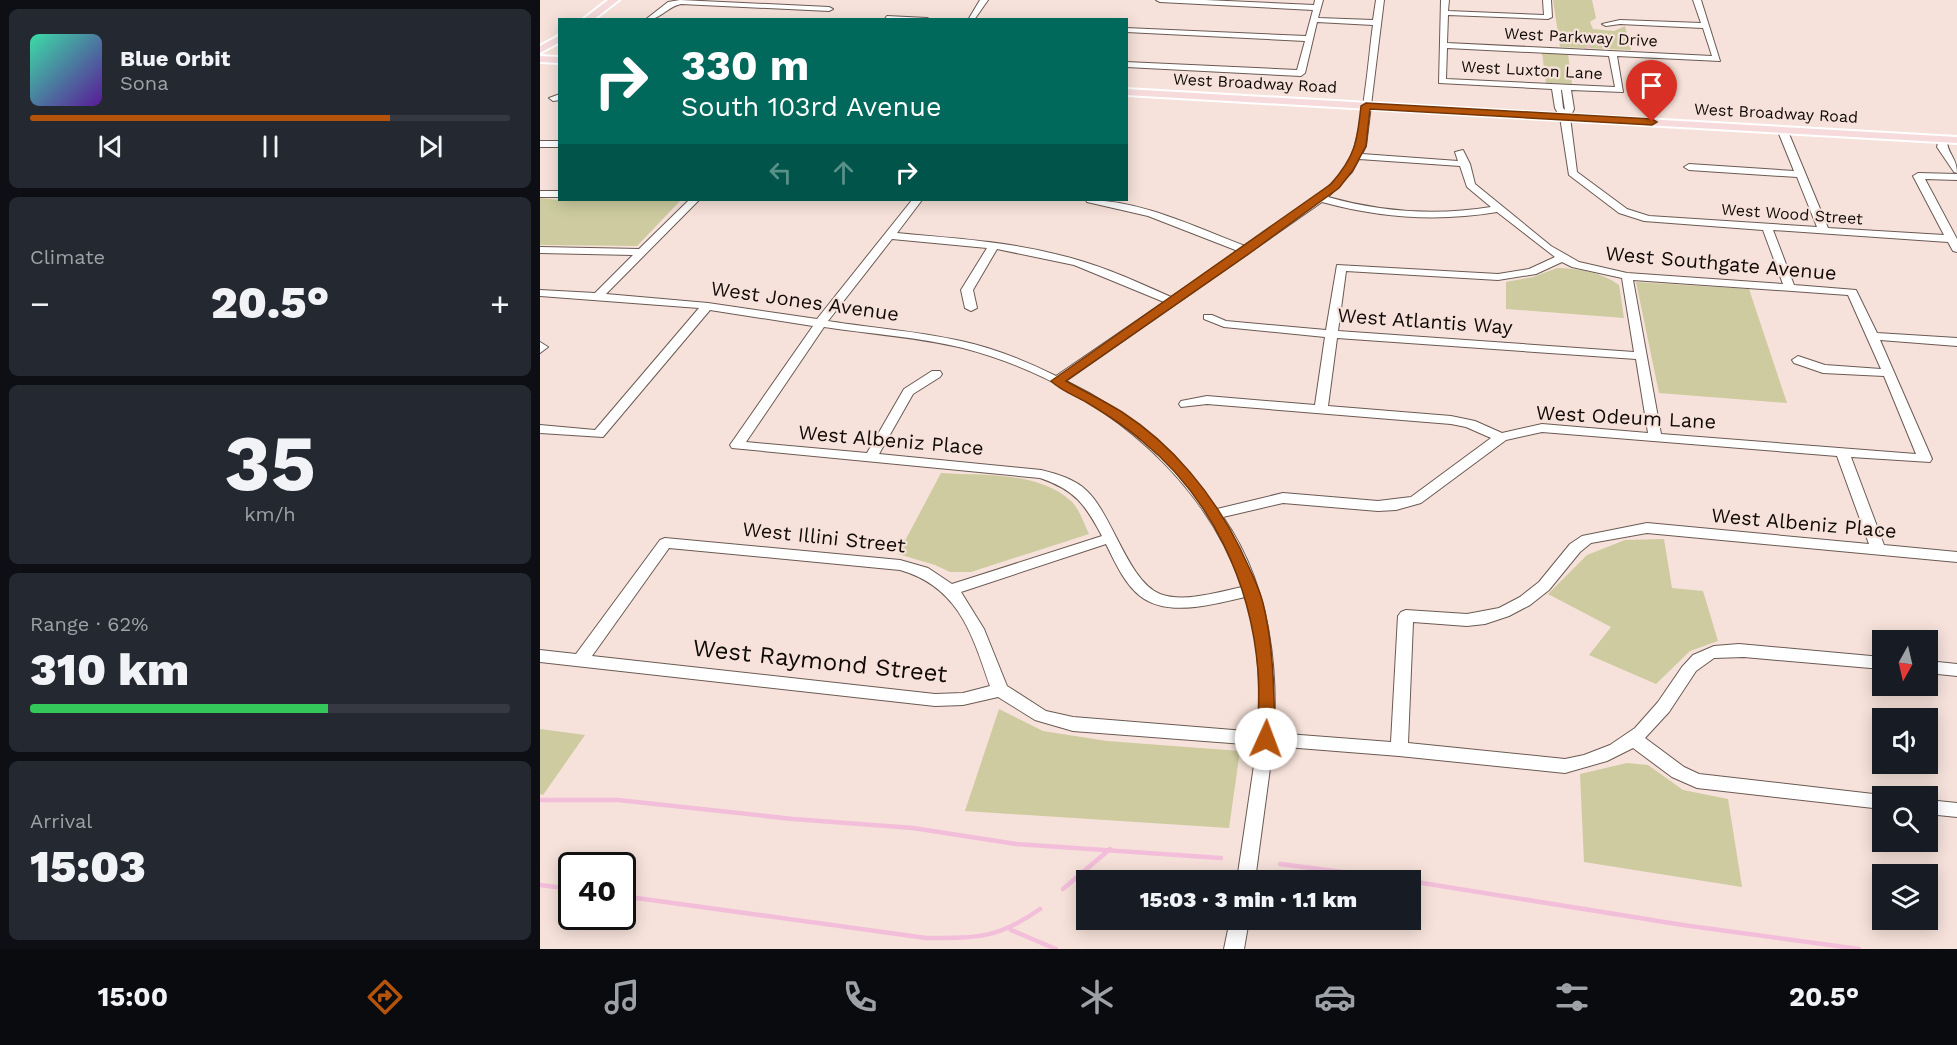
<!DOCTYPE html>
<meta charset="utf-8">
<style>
:root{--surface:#171b24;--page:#242831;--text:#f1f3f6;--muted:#9ea1a6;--line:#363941;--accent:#b45309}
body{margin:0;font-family:"Work Sans",sans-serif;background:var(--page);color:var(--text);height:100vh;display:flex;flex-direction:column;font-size:22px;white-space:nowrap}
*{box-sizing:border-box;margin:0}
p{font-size:20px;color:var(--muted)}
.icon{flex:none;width:33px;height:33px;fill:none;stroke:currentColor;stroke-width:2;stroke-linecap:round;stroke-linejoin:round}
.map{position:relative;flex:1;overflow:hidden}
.details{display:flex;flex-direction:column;gap:9px;padding:9px;background:#0d0f14;width:540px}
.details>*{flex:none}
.guide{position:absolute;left:18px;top:18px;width:570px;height:183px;border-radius:0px;box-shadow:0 3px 15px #0003;background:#00695c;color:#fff;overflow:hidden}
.needle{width:39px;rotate:188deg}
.fabs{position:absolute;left:1332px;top:630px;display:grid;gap:12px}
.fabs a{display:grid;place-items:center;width:66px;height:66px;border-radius:0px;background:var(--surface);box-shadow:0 3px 15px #0003;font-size:30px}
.speed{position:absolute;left:18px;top:852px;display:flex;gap:12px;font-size:30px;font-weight:700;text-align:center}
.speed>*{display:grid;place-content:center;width:78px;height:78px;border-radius:50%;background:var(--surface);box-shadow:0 3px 15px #0003;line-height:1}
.speed .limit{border:3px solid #111;border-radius:9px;background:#fff;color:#111}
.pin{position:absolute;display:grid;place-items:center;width:51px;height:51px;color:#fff;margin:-62px -26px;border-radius:50% 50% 50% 0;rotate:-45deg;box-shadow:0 0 6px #0007}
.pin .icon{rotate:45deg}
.me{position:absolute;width:66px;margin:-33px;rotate:2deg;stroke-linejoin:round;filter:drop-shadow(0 0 4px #0008)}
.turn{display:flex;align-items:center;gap:21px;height:126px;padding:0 24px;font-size:27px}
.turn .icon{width:78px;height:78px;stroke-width:2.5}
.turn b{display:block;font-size:42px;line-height:51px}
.lanes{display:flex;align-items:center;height:57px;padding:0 24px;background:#0003;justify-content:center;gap:30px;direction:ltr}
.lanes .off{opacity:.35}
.big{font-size:45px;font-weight:800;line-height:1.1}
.details .card{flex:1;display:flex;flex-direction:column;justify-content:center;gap:9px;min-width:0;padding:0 21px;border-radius:9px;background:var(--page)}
.details .dial{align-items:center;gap:0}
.dial b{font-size:78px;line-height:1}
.song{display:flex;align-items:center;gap:18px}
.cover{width:72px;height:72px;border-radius:9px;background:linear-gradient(135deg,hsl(160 70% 55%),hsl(270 70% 35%))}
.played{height:6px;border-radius:3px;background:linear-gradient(90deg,var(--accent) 75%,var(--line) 75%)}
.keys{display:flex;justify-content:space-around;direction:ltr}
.heat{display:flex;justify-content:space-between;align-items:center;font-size:33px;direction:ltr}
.charge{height:9px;border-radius:4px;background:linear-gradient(90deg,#34c759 62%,var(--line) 0)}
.trip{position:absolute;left:536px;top:870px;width:345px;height:60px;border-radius:0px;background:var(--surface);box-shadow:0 3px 15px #0003;font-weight:800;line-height:60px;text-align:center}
.menu{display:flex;height:96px;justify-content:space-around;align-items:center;background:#090b0e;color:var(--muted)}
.menu .icon{width:42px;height:42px}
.menu .selected{color:var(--accent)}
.menu b{font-size:27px;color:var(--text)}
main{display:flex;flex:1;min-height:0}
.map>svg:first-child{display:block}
</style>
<main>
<section class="details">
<div class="card">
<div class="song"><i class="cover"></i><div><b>Blue Orbit</b><p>Sona</p></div></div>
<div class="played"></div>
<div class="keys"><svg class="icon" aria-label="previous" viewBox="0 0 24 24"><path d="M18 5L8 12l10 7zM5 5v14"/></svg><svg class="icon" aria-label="pause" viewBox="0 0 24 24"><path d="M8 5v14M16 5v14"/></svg><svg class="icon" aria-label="next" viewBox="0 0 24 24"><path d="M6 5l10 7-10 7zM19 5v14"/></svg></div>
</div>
<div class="card"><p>Climate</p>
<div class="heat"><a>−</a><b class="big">20.5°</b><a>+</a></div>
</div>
<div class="card dial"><b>35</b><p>km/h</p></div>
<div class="card"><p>Range · 62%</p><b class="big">310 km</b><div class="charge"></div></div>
<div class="card"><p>Arrival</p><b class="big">15:03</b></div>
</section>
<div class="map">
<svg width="1417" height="949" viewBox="0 0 1417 949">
<rect width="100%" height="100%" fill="#f6e2da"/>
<g fill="#cdcb9f">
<polygon points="1013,0 1052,0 1056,18 1050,22 1053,29 1074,31 1085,26 1091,50 1020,47"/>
<polygon points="1002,53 1028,54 1032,84 1006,83"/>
<polygon points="0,198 20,200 140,201 97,246 0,245"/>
<path d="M1017,268C1037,268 1063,273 1079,285L1084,318L966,309V282L993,277Z"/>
<polygon points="1096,282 1209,289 1247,403 1119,393"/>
<path d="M401,473C443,476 498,471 531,501C539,508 544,524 549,534L431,572H410L395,565L358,554Z"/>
<polygon points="1124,539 1132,588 1163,591 1178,641 1150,651 1116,684 1049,655 1071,627 1008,594 1047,555 1085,540"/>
<polygon points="459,709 503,731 567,741 700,751 689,828 425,811"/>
<polygon points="0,729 45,735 3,795 0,794"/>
<polygon points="1087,763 1108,765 1143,790 1188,799 1202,887 1044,862 1040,774"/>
</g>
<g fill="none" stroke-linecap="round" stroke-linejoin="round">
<polyline stroke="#f3beda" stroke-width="2" points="1045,49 1050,45"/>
<g stroke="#f3beda" stroke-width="4.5">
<polyline points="0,800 78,800 253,819 373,828 476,844 681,858"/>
<polyline points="740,864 865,880"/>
<polyline points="870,881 1143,925 1319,949"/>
<polyline points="0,885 32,889"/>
<polyline points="523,889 570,849"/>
<path d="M82,896L386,938C436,938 458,939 500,909"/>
<polyline points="471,930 516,949"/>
</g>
<g stroke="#6b5a53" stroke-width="2">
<g id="minor">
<path d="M140,0L289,7L293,9L289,11L141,4C127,7 120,20 105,20L128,2Z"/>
<polygon points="440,0 448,0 434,20 428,20"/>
<path d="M616,0H665L774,5L775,0H783L778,18L833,20L836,0H844L826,146L822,154L918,161L915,152L923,150L930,164L935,184L1011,246L1039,262L1087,273L1243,284L1223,230L1104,221L1079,213L1029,175L1020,117L1015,108L1012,89L899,83L901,0H909L908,11L1004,15L1003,0H1011L1012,17L1008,19L908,15L907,43L1172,56L1163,28L1080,24L1066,26L1062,24L1080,20L1161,23L1153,0H1161L1180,61L1077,56L1083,92L1031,90L1034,109L1030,117L1037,172L1087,209L1109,216L1277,227L1257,177L1149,170L1144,167L1149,164L1254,171L1237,129L1242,126L1247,129L1288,228L1404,235L1373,176L1378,173L1417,174V180L1385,179L1417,239V252L1413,251L1408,242L1233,230L1254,285L1316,290L1337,333L1417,338V346L1340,340L1392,459L1390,462L1311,457L1344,545L1417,552V562L1107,533L1051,543L1040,552L1009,590L990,605L969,616L945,624L927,626L873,622L868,743L1025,759L1044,755L1070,745L1095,728L1118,702L1142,667L1153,655L1174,646L1199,644L1342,657V669L1204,657L1174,658L1156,671L1129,712L1105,738L1144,767L1159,774L1342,795L1347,796H1342V809L1157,788L1132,777L1093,748L1067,761L1025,773L859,756L733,746L715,880H697L717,745L533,731L495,720L458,697L423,705L395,706L0,662V650L36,654L120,540L125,538L360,560L388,568L412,584L562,536C545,504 535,490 500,478L192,448L190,445L273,326L170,310L63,437L0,433V425L55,430L159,308L0,296V290L55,293L93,255L0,253V247L99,249L149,200H159L66,294L168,303L277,319L372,200H382L357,233C410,238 463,241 515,254C556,263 593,280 631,297L698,251L608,216L547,202L546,200C601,200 655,227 705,246C738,223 778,202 804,170C823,145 828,59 833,25L777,22L765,73L761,76L586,67V62L757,70L765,41L586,32V28L766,36L773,10L620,2ZM907,48L1069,56L1075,87L906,79ZM1021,90H1022L1025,110L1023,108ZM819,159L920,166L927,187L951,207C896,216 841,212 788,197L812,172ZM782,202C840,218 898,222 957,212L1015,257L989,269L958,274L797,265L786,330L686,321L672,315H664V319L684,327L785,337L775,405L667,396L641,401L639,404L641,407L667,404L911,424L926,427L951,438L871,497L838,501L743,493L677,509C639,454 586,410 526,381ZM352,239L447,248L421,290L425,308L431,311L437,308L433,290L457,249L534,265L624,302L516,376C486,361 454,348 421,341C377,331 332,328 288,321ZM1022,262L1032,267L1082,278L1094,352L798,331L806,271L958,280L996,274ZM1093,280L1308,295L1341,369L1285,365L1258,356L1252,360L1254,363L1283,373L1344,376L1376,454L1121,434ZM284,327C330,334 378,337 423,348C545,380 660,466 702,587C678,592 644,603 620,594C588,581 573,516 547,491C535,479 517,474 501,470L339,454L373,394L400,377L402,374L400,371H392L364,389L327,453L206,442ZM797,338L1096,359L1108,433L1002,424L962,433L935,421L911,416L788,406ZM1002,432L1297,456L1329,544L1107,523L1042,536L1030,544L999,582L980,597L959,608L927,614L866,610L861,612L858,616L851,742L734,733C738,658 727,580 683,517L743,503L838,511L856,510L881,503L966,440ZM566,544C575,562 584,583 600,596C628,618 674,604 705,597C720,640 720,687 718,732L533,717L506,711L467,686L444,629L421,592ZM129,548L360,570C419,587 432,634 450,686L423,693L395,694L52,656Z"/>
<polygon points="347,16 387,18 391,20 344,20"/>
<polygon points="20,94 20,100 13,101 9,98"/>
<path d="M1399,138L1407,140C1407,154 1417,157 1417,173L1414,172L1397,147Z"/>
<rect x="0" y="141" width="20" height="6"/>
<rect x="0" y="191" width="20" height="6"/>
<polygon points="0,342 8,347 0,353"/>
<polygon points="1388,661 1417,664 1417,676 1388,673"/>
<polygon points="1388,800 1417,803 1417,817 1388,814"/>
<polygon points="690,920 709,920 704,949 684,949"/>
</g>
</g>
<g stroke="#fff" stroke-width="4">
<g id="major">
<polygon points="68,0 79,0 53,20 42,20"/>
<polygon points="20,35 20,42 0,53 0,46"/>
<polygon points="0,56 20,57 20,63 0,62"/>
<polygon points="586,89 1417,137 1417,143 586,95"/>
</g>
</g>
<use href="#minor" fill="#fff" fill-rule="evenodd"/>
<use href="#major" fill="#f7dbdc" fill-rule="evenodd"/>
</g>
<path fill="#b45309" stroke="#753606" stroke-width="1.5" d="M826,103L1112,119L1117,122L1112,125L830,109L826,146L813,170L799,188L710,253L526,381C544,391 564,401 582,412C633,445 673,494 700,548C708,566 718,584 723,603C734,648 734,693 735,739L732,744L726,746L720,744L718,739C718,716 720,693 718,671C711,582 671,497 602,441C585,426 566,414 546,402C535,396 520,390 511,381L791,184C816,155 817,142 821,106Z"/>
<g text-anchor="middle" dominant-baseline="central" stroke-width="4.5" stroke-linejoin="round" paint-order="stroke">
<g font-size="16" fill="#100a07" stroke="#f6e2da">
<text transform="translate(1041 37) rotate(3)">West Parkway Drive</text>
<text transform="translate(992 70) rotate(3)">West Luxton Lane</text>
<text transform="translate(715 83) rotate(3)">West Broadway Road</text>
<text transform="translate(1236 113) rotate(3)">West Broadway Road</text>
<text transform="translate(1252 214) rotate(4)">West Wood Street</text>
</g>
<g font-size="20" fill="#100a07" stroke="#f6e2da">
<text transform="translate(1181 263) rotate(5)">West Southgate Avenue</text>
<text transform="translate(265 301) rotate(8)">West Jones Avenue</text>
<text transform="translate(885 321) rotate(4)">West Atlantis Way</text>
<text transform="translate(1086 417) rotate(3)">West Odeum Lane</text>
<text transform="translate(351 440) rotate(5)">West Albeniz Place</text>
<text transform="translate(1264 523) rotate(5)">West Albeniz Place</text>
<text transform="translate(284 537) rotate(6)">West Illini Street</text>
</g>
<g font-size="24" fill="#100a07" stroke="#f6e2da">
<text transform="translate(280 661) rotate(6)">West Raymond Street</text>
</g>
</g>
</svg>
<div class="fabs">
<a><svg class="needle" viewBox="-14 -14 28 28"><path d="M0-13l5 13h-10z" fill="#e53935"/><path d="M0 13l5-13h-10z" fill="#9ea1a6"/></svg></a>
<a><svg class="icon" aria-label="sound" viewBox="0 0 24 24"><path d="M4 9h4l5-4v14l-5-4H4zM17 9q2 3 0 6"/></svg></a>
<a><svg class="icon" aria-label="search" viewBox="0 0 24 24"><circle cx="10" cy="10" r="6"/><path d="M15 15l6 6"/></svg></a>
<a><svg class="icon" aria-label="layers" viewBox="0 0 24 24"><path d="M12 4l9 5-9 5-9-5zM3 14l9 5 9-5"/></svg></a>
</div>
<div class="speed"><div class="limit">40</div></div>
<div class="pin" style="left:1112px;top:122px;background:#d93025"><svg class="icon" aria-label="arrive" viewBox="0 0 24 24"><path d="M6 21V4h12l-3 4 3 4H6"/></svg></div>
<svg class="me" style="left:726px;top:739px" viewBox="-20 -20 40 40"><circle r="19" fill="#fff"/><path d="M0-13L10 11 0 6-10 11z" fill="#b45309"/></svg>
<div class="trip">15:03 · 3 min · 1.1 km</div>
<div class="guide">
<div class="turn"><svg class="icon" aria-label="right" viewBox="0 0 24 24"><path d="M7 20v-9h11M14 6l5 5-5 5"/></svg><div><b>330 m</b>South 103rd Avenue</div></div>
<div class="lanes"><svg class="icon off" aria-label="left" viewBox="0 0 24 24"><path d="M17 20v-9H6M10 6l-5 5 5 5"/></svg><svg class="icon off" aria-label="ahead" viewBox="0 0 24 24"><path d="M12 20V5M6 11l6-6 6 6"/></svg><svg class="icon" aria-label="right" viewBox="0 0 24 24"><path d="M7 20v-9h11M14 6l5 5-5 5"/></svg></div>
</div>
</div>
</main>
<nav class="menu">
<b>15:00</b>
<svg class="icon selected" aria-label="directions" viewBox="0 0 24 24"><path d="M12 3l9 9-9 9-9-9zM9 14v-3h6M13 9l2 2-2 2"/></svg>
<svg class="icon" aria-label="music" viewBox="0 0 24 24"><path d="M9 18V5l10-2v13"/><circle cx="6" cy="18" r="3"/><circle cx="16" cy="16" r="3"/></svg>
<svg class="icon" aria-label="phone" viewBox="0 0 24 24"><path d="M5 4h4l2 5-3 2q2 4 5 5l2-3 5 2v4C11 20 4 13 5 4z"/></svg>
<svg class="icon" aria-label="climate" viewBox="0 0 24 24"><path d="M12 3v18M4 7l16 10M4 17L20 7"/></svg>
<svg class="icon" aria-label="car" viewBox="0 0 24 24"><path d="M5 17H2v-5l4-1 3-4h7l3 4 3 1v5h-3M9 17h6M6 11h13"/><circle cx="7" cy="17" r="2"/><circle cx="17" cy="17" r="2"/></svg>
<svg class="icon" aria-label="filters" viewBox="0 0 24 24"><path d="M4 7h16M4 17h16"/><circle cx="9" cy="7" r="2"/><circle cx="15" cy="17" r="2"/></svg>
<b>20.5°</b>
</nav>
